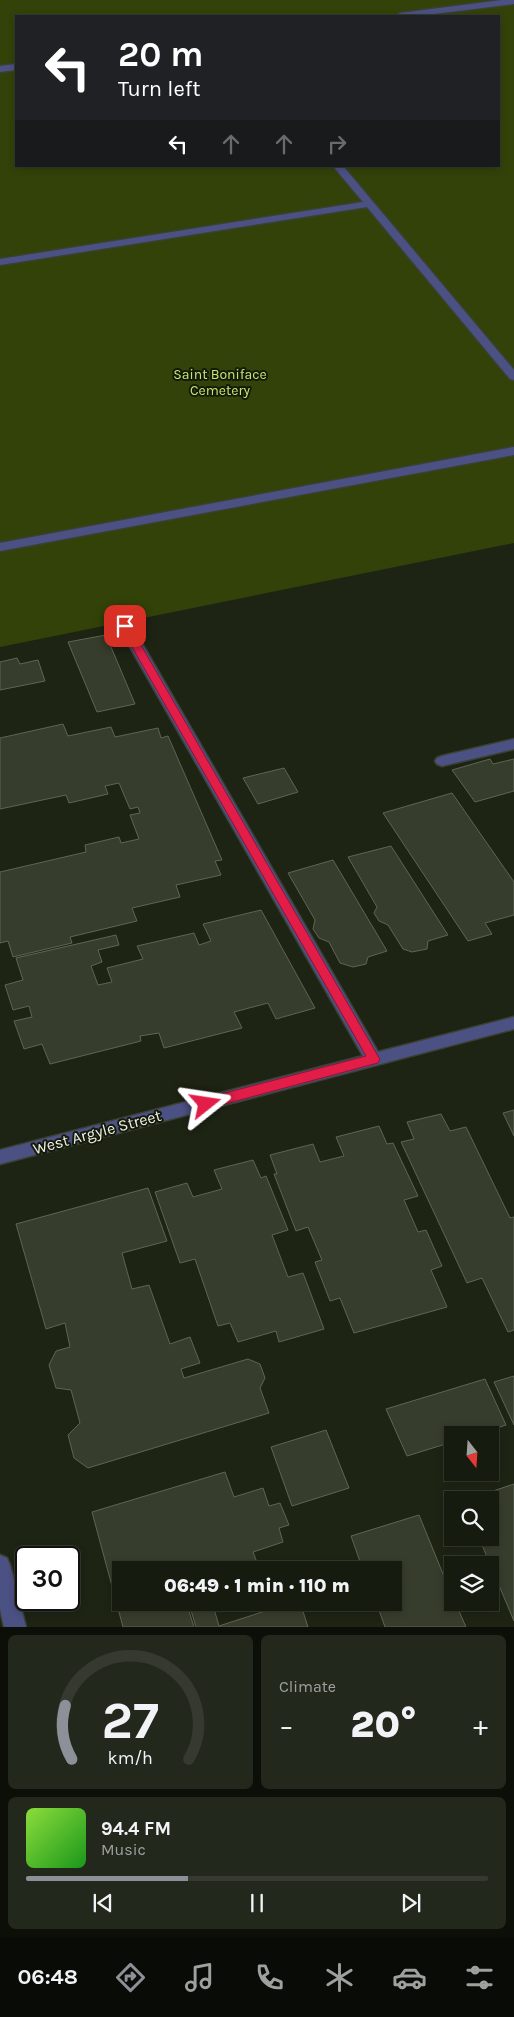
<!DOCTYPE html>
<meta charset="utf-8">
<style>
:root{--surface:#161b0f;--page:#23281d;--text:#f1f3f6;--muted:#9ea19e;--line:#35392f;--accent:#8c9099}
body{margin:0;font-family:Karla,sans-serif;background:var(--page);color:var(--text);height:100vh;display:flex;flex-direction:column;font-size:19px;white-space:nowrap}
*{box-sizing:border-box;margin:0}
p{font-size:16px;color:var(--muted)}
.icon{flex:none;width:28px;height:28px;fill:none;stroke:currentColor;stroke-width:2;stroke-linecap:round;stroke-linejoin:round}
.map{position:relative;height:1627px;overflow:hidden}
.drawer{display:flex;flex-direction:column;gap:8px;padding:8px;background:#0c0f08;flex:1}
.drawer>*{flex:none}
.banner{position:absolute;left:15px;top:15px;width:485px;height:152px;border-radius:0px;box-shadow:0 2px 8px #0003,0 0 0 1px var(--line);background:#202124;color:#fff;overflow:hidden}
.needle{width:32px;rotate:163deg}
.fabs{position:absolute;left:444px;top:1426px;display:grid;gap:10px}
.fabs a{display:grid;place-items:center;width:55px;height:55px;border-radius:0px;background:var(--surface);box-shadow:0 2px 8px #0003,0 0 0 1px var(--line);font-size:25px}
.speed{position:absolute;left:15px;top:1546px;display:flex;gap:10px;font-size:25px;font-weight:700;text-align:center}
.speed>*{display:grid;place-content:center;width:65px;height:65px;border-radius:50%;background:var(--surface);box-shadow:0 2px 8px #0003,0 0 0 1px var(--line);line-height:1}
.speed .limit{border:2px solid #111;border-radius:8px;background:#fff;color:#111}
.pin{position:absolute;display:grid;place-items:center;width:42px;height:42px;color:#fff;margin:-21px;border-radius:10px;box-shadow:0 2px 8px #0006}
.me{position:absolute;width:55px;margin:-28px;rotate:75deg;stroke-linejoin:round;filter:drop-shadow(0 0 4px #0008)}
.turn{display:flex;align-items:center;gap:18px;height:105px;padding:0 20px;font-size:22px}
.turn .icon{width:65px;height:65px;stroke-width:2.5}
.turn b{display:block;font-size:35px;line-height:42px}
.lanes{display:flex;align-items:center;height:48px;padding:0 20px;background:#0003;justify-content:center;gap:25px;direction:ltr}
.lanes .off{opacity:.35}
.big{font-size:38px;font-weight:800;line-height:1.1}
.drawer .tile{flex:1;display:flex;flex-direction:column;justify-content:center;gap:8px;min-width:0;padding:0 18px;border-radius:8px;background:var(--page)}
.drawer .dial{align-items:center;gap:0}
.dial svg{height:130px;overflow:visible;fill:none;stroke:var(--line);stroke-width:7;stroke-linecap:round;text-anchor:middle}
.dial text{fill:var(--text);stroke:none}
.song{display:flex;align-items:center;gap:15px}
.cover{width:60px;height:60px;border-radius:8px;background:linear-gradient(135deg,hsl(90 70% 55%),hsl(120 70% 35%))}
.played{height:5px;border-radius:2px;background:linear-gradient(90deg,var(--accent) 35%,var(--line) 35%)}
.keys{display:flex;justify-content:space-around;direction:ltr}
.heat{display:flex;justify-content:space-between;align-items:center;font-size:28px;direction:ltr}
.drawer .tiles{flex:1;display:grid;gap:8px;grid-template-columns:1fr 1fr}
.tile:last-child{grid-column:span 2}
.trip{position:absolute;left:112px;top:1561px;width:290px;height:50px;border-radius:0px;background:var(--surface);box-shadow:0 2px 8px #0003,0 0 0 1px var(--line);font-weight:800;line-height:50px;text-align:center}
.tab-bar{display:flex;height:80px;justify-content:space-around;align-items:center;background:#090b06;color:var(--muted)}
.tab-bar .icon{width:35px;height:35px}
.tab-bar .selected{color:var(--accent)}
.tab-bar b{font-size:22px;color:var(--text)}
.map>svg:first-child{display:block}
</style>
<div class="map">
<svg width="514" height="1627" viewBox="0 0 514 1627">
<rect width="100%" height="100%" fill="#1e2414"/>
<path fill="#334209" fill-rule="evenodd" d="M0,0H514V543L0,647ZM16,16H499V166H16Z"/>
<g fill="#373d2c" stroke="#5e6553">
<polygon points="106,635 135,704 97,712 68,642"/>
<polygon points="17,658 20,664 38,660 45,681 0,690 0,662"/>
<polygon points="63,724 68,736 111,727 115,737 158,728 161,738 168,736 222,860 215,861 221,875 176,885 180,897 132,908 137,921 70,937 72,943 13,957 8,941 0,943 0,872 86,852 85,845 119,837 121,843 139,839 130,815 140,813 138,807 130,809 119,783 105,786 108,794 69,803 66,795 0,809 0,738"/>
<polygon points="490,759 493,764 514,759 514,791 475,802 452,770"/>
<polygon points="284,768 298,792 258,804 243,778"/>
<polygon points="452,793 514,882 514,915 485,923 492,934 468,941 383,813"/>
<polygon points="391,846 448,935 428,941 427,949 412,952 403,949 388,925 379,921 374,913 377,907 348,857"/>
<polygon points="333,860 387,951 368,957 366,964 353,967 340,963 329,942 319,938 313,929 315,920 288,873"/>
<polygon points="261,910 315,1008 276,1019 268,1003 234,1012 242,1028 164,1048 159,1033 140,1036 141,1041 50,1064 42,1044 24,1049 14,1021 32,1017 29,1006 13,1010 5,985 23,980 16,958 116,935 119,945 98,950 102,962 91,966 98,985 112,982 107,968 143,959 137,946 194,933 199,945 211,941 203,924"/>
<polygon points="514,1110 514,1136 503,1113"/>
<polygon points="441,1114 450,1131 466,1127 510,1218 514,1217 514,1330 508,1332 482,1278 467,1283 401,1142 414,1139 407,1122"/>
<polygon points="379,1126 387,1144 393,1143 418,1196 404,1200 418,1232 426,1230 442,1266 431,1270 447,1307 354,1333 340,1298 330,1301 315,1262 322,1260 308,1227 296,1231 274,1174 277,1174 270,1155 313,1144 320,1162 344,1156 336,1137"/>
<polygon points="253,1160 261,1178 266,1176 288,1230 272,1235 288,1277 303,1273 324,1329 279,1342 276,1331 238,1342 230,1323 218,1326 195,1259 180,1263 155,1192 187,1183 193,1197 222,1189 214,1170"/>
<polygon points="148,1188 167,1241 122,1253 132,1289 149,1285 170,1344 190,1337 200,1363 181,1369 184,1378 248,1359 260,1364 265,1378 260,1388 269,1413 88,1468 74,1458 68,1435 80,1423 71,1390 56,1388 49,1365 56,1351 70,1347 65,1323 46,1329 16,1224"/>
<polygon points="514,1376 514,1425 494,1382"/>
<polygon points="485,1379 506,1425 475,1435 452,1435 452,1442 407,1456 386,1409"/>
<polygon points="326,1430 349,1488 292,1506 271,1447"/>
<polygon points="225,1472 234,1497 263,1488 269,1506 280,1503 289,1525 279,1528 283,1542 253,1552 260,1570 121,1570 121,1602 186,1602 194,1627 123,1627 92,1512"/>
<polygon points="514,1484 514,1621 479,1538 490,1538 490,1500 466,1500"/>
<polygon points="419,1515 452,1596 452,1602 455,1602 466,1627 385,1627 376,1602 394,1602 394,1570 363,1570 351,1536"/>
<polygon points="208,1602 212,1602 219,1626 293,1602 300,1602 308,1627 196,1627 190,1607"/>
</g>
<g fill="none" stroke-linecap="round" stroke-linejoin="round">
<g stroke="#3b4132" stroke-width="3">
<g id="minor">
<polygon points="502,0 514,0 514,4 418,16 396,16 400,13"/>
<polygon points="16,64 16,70 0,72 0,66"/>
<polygon points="333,166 343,166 514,370 514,380 510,379 367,207 0,265 0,259 363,202"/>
<polygon points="514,447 514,455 0,551 0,543"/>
<polygon points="125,622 132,626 378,1052 514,1017 514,1029 0,1164 0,1150 363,1056 118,626"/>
<polygon points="514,739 514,749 442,766 437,764 435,761 437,758 442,756"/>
<polygon points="0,1555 7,1558 10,1565 26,1627 4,1627 0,1609"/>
</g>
</g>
<use href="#minor" fill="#4c5184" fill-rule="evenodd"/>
</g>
<polygon fill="#e11d48" stroke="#92132f" points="125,623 130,626 378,1056 380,1059 378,1063 206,1109 201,1107 199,1104 201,1100 206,1098 366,1056 120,626"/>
<g text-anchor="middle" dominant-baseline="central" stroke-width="4" stroke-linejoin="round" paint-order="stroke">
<g font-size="14" fill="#c2e86f" stroke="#151a0b">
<text x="220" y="374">Saint Boniface<tspan x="220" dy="16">Cemetery</tspan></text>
</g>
<g font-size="16" fill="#edf1e7" stroke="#151a0b">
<text transform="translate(97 1132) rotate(-15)">West Argyle Street</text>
</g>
</g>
</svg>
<div class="fabs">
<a><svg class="needle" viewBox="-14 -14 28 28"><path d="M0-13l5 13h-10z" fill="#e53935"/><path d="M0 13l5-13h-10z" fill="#9ea19e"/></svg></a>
<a><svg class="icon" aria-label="search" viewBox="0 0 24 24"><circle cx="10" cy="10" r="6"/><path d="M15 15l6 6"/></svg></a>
<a><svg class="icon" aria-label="layers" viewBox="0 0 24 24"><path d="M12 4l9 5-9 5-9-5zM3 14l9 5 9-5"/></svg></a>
</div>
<div class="speed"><div class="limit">30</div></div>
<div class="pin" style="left:125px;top:626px;background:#d93025"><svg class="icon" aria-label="arrive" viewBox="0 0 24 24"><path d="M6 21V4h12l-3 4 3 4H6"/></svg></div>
<svg class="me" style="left:206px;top:1104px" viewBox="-20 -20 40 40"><path d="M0-17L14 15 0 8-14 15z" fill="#e11d48" stroke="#fff" stroke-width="4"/></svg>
<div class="trip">06:49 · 1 min · 110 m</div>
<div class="banner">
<div class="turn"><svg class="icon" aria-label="left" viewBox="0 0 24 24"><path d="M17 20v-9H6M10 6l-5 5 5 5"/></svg><div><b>20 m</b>Turn left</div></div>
<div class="lanes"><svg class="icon" aria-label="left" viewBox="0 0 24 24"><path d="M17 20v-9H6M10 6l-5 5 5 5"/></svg><svg class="icon off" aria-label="ahead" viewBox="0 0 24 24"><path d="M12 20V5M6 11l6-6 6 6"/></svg><svg class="icon off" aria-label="ahead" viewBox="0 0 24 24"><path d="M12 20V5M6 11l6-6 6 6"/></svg><svg class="icon off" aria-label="right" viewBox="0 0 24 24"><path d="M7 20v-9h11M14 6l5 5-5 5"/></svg></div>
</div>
</div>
<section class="drawer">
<div class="tiles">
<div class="tile dial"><svg viewBox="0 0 100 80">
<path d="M14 69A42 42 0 1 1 86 69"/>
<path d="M14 69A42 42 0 0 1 10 36" stroke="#8c9099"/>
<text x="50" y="56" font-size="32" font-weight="700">27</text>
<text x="50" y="72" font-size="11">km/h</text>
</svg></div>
<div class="tile"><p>Climate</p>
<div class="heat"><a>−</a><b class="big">20°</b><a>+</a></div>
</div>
<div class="tile">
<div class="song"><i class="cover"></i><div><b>94.4 FM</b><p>Music</p></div></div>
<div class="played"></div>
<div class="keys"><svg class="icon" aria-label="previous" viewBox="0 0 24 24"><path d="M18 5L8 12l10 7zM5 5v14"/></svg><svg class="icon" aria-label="pause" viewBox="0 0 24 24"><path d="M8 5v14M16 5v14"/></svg><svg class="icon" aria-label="next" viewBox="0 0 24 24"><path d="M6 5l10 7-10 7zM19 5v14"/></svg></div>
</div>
</div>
</section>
<nav class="tab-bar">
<b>06:48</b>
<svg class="icon selected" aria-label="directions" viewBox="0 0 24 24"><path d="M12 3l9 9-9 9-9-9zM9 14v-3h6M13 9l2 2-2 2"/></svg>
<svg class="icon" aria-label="music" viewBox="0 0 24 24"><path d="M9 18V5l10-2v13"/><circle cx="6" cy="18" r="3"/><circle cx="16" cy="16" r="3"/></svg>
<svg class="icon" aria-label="phone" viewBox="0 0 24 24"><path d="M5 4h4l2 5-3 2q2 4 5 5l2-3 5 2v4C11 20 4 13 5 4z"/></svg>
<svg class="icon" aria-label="climate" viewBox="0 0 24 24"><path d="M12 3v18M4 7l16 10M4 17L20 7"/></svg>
<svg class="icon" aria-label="car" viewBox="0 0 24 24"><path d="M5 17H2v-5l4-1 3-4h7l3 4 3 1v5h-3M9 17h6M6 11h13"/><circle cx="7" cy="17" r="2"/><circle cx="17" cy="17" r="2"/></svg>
<svg class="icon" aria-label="filters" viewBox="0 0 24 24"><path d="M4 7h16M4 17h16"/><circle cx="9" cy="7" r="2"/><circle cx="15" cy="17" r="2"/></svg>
</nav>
